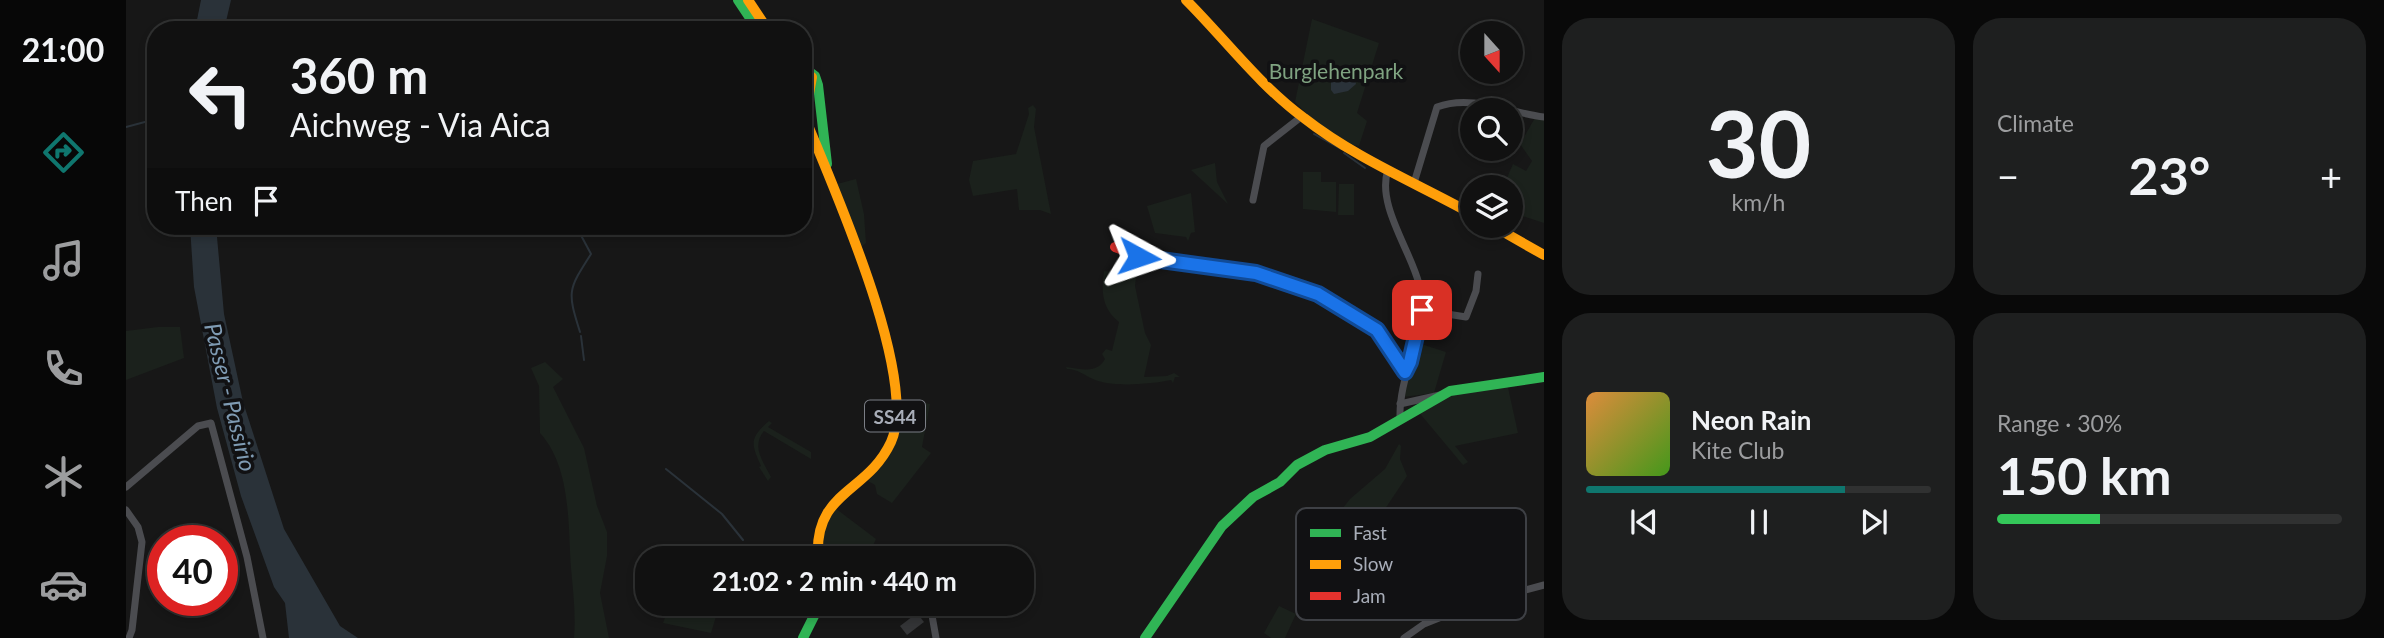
<!DOCTYPE html>
<meta charset="utf-8">
<style>
:root{--surface:#111;--page:#1e1f1f;--text:#f1f3f6;--muted:#9c9d9f;--line:#303131;--accent:#0f766e}
body{margin:0;font-family:Lato,sans-serif;background:var(--page);color:var(--text);height:100vh;display:flex;flex-direction:column;font-size:26px;white-space:nowrap}
*{box-sizing:border-box;margin:0}
p{font-size:23px;color:var(--muted)}
.icon{flex:none;width:38px;height:38px;fill:none;stroke:currentColor;stroke-width:2;stroke-linecap:round;stroke-linejoin:round}
.map{position:relative;flex:1;overflow:hidden}
.side{display:flex;flex-direction:column;gap:18px;padding:18px;background:#090909;width:840px}
.side>*{flex:none}
.banner{position:absolute;left:21px;top:21px;width:665px;height:214px;border-radius:28px;box-shadow:0 4px 10px #0003,0 0 0 2px var(--line);background:#111;color:var(--text);overflow:hidden}
.needle{width:46px;rotate:159deg}
.controls{position:absolute;left:1334px;top:21px;display:grid;gap:14px}
.controls a{display:grid;place-items:center;width:63px;height:63px;border-radius:50%;background:var(--surface);box-shadow:0 4px 10px #0003,0 0 0 2px var(--line);font-size:35px}
.speed{position:absolute;left:21px;top:525px;display:flex;gap:14px;font-size:35px;font-weight:700;text-align:center}
.speed>*{display:grid;place-content:center;width:91px;height:91px;border-radius:50%;background:var(--surface);box-shadow:0 4px 10px #0003,0 0 0 2px var(--line);line-height:1}
.speed .limit{border:10px solid #d22;background:#fff;color:#111}
.pin{position:absolute;display:grid;place-items:center;width:60px;height:60px;color:#fff;margin:-30px;border-radius:14px;box-shadow:0 4px 10px #0006}
.me{position:absolute;width:77px;margin:-38px;rotate:95deg;stroke-linejoin:round;filter:drop-shadow(0 0 5px #0008)}
.turn{display:flex;align-items:center;gap:24px;height:147px;padding:0 28px;font-size:32px}
.turn .icon{width:91px;height:91px;stroke-width:2.5}
.turn b{display:block;font-size:49px;line-height:60px}
.then{display:flex;align-items:center;height:66px;padding:0 28px;background:#0003;gap:14px;font-size:26px}
.big{font-size:52px;font-weight:700;line-height:1.1}
.side .widget{flex:1;display:flex;flex-direction:column;justify-content:center;gap:10px;min-width:0;padding:0 24px;border-radius:28px;background:var(--page)}
.side .dial{align-items:center;gap:0}
.dial b{font-size:91px;line-height:1}
.song{display:flex;align-items:center;gap:21px}
.cover{width:84px;height:84px;border-radius:10px;background:linear-gradient(135deg,hsl(30 70% 55%),hsl(100 70% 35%))}
.played{height:7px;border-radius:4px;background:linear-gradient(90deg,var(--accent) 75%,var(--line) 75%)}
.keys{display:flex;justify-content:space-around;direction:ltr}
.heat{display:flex;justify-content:space-between;align-items:center;font-size:38px;direction:ltr}
.charge{height:10px;border-radius:5px;background:linear-gradient(90deg,#34c759 30%,var(--line) 0)}
.side .tiles{flex:1;display:grid;gap:18px;grid-template-columns:repeat(2,1fr)}
.trip{position:absolute;left:509px;top:546px;width:399px;height:70px;border-radius:28px;background:var(--surface);box-shadow:0 4px 10px #0003,0 0 0 2px var(--line);font-weight:700;line-height:70px;text-align:center}
main{display:flex;flex:1;min-height:0}
.tab-bar{display:flex;flex-direction:column;width:126px;justify-content:space-around;align-items:center;background:#070707;color:var(--muted)}
.tab-bar .icon{width:49px;height:49px}
.tab-bar .on{color:var(--accent)}
.tab-bar b{font-size:32px;color:var(--text)}
.map>svg:first-child{display:block}
</style>
<main>
<nav class="tab-bar">
<b>21:00</b>
<svg class="icon on" aria-label="directions" viewBox="0 0 24 24"><path d="M12 3l9 9-9 9-9-9zM9 14v-3h6M13 9l2 2-2 2"/></svg>
<svg class="icon" aria-label="music" viewBox="0 0 24 24"><path d="M9 18V5l10-2v13"/><circle cx="6" cy="18" r="3"/><circle cx="16" cy="16" r="3"/></svg>
<svg class="icon" aria-label="phone" viewBox="0 0 24 24"><path d="M5 4h4l2 5-3 2q2 4 5 5l2-3 5 2v4C11 20 4 13 5 4z"/></svg>
<svg class="icon" aria-label="climate" viewBox="0 0 24 24"><path d="M12 3v18M4 7l16 10M4 17L20 7"/></svg>
<svg class="icon" aria-label="car" viewBox="0 0 24 24"><path d="M5 17H2v-5l4-1 3-4h7l3 4 3 1v5h-3M9 17h6M6 11h13"/><circle cx="7" cy="17" r="2"/><circle cx="17" cy="17" r="2"/></svg>
</nav>
<div class="map">
<svg width="1418" height="638" viewBox="0 0 1418 638">
<rect width="100%" height="100%" fill="#171717"/>
<g fill="#1b211c">
<polygon points="1186,19 1253,43 1231,113 1241,121 1233,146 1221,144 1188,121 1169,102"/>
<polygon points="907,105 910,109 908,127 925,214 914,210 893,210 891,189 847,196 843,180 847,161 890,154 903,114 902,108"/>
<polygon points="1410,116 1418,117 1418,223 1384,212 1384,187 1377,187 1387,164 1400,171 1406,161 1394,144"/>
<polygon points="1089,163 1091,182 1102,204 1065,170"/>
<polygon points="1177,172 1195,172 1195,182 1210,182 1210,212 1177,209"/>
<polygon points="730,179 738,214 740,243 735,247 711,184"/>
<polygon points="1213,184 1228,184 1228,215 1212,215"/>
<polygon points="1065,193 1069,232 1065,233 1062,241 1060,237 1029,233 1021,206"/>
<path d="M1009,259L1012,261L1009,286L1019,333L1025,345L1018,377L1041,376L1048,373L1054,377H1049L1047,383L1045,380C1025,384 986,388 967,379C958,375 951,369 941,369L940,367C955,369 971,374 979,359L976,354L980,349L986,351L993,322C976,308 975,292 978,271L1003,273Z"/>
<polygon points="32,327 54,327 58,358 0,380 0,331"/>
<polygon points="1292,343 1320,352 1308,393 1277,397"/>
<path d="M419,362L437,379L427,387L458,448L471,506L481,532V556L474,593L483,638H448C450,615 447,591 445,568C442,524 445,467 414,433L413,386L405,368Z"/>
<polygon points="1381,383 1392,433 1329,446 1342,462 1337,465 1291,410 1315,395"/>
<polygon points="782,400 804,404 796,447 805,453 766,503 751,494 749,485 742,481 762,457 773,416 780,416"/>
<path d="M643,421L646,423L642,427L685,452V459L638,431C625,447 637,461 645,477L642,481L633,467L635,466C625,444 623,438 643,421Z"/>
<polygon points="1273,444 1275,446 1274,459 1281,476 1251,521 1207,573 1185,549 1224,499 1259,469"/>
<path d="M709,508L750,539L741,558H697C691,537 696,525 709,508Z"/>
<polygon points="544,604 597,604 592,610 585,633 537,623"/>
<polygon points="1153,606 1170,614 1159,638 1145,638 1138,633"/>
</g>
<g fill="#2a3239">
<polygon points="75,0 105,0 98,30 69,30"/>
<polygon points="1218,72 1228,76 1230,84 1222,91 1208,94 1205,90 1205,81"/>
<polygon points="64,226 90,226 98,314 117,402 158,529 214,626 232,638 163,638 159,603 148,587 115,496 91,408 68,287"/>
</g>
<g fill="none" stroke-linecap="round" stroke-linejoin="round">
<g stroke="#2a3239" stroke-width="2">
<polyline points="0,127 30,119"/>
<polyline points="1188,134 1215,149"/>
<polyline points="1218,153 1239,168"/>
<path d="M450,226L465,254C442,290 441,291 454,332"/>
<polyline points="354,236 389,230 397,226"/>
<polyline points="455,336 458,360"/>
<polyline points="540,469 596,514 617,540"/>
</g>
</g>
<polygon fill="#343537" points="791,613 798,622 781,635 774,626"/>
<g fill="none" stroke-linecap="round" stroke-linejoin="round">
<g stroke="#4b4c50" stroke-width="7">
<path d="M1262,170C1250,204 1285,251 1293,284C1303,331 1273,371 1274,417"/>
<path d="M1288,183L1311,107C1346,94 1384,113 1418,117"/>
<polyline points="1127,200 1138,146 1175,117"/>
<polyline points="1296,310 1340,317 1350,291 1352,274"/>
<polyline points="1274,404 1314,395"/>
<polyline points="0,487 72,426 85,423 121,557 137,638"/>
<polyline points="0,510 12,527 16,542 6,630 3,638"/>
<polyline points="771,558 776,552 782,550 789,558"/>
<polyline points="804,604 810,638"/>
<polyline points="694,605 705,604"/>
<polyline points="1278,638 1298,624 1318,616 1363,607 1385,594 1418,585"/>
</g>
<g stroke="#30b455" stroke-width="10">
<polyline points="612,0 632,30"/>
<polyline points="677,67 689,76 692,85 701,164"/>
<polyline points="677,638 694,604"/>
<polyline points="1019,638 1096,526 1127,497 1154,482 1171,465 1199,450 1244,437 1324,391 1418,377"/>
</g>
<g stroke="#ff9f0a" stroke-width="10">
<polyline points="622,0 642,30"/>
<path d="M1060,0C1099,39 1133,85 1178,118C1229,158 1290,183 1346,214"/>
<path d="M677,113C704,180 794,378 765,442C741,494 688,490 692,558"/>
<polyline points="679,116 686,77"/>
<polyline points="1367,226 1418,255"/>
</g>
<polyline stroke="#e5322d" stroke-width="10" points="989,247 1018,258 1130,273 1192,294 1251,330 1279,372"/>
</g>
<g fill="none" stroke-linecap="round" stroke-linejoin="round">
<g stroke="#114b97" stroke-width="18">
<polyline id="route" points="1013,257 1130,273 1192,294 1251,330 1279,372 1284,362 1296,310"/>
</g>
<use href="#route" stroke="#1a73e8" stroke-width="12"/>
</g>
<g text-anchor="middle" dominant-baseline="central" stroke-width="7" stroke-linejoin="round" paint-order="stroke">
<rect fill="#111113" stroke="#7b7e86" stroke-width="2" x="739" y="400.5" width="60" height="31" rx="5"/>
<g font-size="19" font-weight="bold" fill="#a8adb8">
<text x="769" y="416">SS44</text>
</g>
<g font-size="21" fill="#7fa381" stroke="#111113">
<text x="1210" y="70">Burglehenpark</text>
</g>
<g font-size="23" font-style="italic" fill="#7f9bb3" stroke="#111113">
<text transform="translate(105 397) rotate(76)">Passer - Passirio</text>
</g>
</g>
<rect x="1170" y="508" width="230" height="112" rx="10" fill="#111113" stroke="#3e4045" stroke-width="2"/>
<rect x="1184" y="529" width="31" height="8" fill="#30b455"/>
<rect x="1184" y="560" width="31" height="9" fill="#ff9f0a"/>
<rect x="1184" y="592" width="31" height="8" fill="#e5322d"/>
<g font-size="19" fill="#a8adb8">
<text x="1227" y="540">Fast</text>
<text x="1227" y="571">Slow</text>
<text x="1227" y="603">Jam</text>
</g>
</svg>
<div class="controls">
<a><svg class="needle" viewBox="-14 -14 28 28"><path d="M0-13l5 13h-10z" fill="#e53935"/><path d="M0 13l5-13h-10z" fill="#9c9d9f"/></svg></a>
<a><svg class="icon" aria-label="search" viewBox="0 0 24 24"><circle cx="10" cy="10" r="6"/><path d="M15 15l6 6"/></svg></a>
<a><svg class="icon" aria-label="layers" viewBox="0 0 24 24"><path d="M12 4l9 5-9 5-9-5zM3 14l9 5 9-5"/></svg></a>
</div>
<div class="speed"><div class="limit">40</div></div>
<div class="pin" style="left:1296px;top:310px;background:#d93025"><svg class="icon" aria-label="arrive" viewBox="0 0 24 24"><path d="M6 21V4h12l-3 4 3 4H6"/></svg></div>
<svg class="me" style="left:1013px;top:257px" viewBox="-20 -20 40 40"><path d="M0-17L14 15 0 8-14 15z" fill="#1a73e8" stroke="#fff" stroke-width="4"/></svg>
<div class="trip">21:02 · 2 min · 440 m</div>
<div class="banner">
<div class="turn"><svg class="icon" aria-label="left" viewBox="0 0 24 24"><path d="M17 20v-9H6M10 6l-5 5 5 5"/></svg><div><b>360 m</b>Aichweg - Via Aica</div></div>
<div class="then">Then<svg class="icon" aria-label="arrive" viewBox="0 0 24 24"><path d="M6 21V4h12l-3 4 3 4H6"/></svg></div>
</div>
</div>
<section class="side">
<div class="tiles">
<div class="widget dial"><b>30</b><p>km/h</p></div>
<div class="widget"><p>Climate</p>
<div class="heat"><a>−</a><b class="big">23°</b><a>+</a></div>
</div>
<div class="widget">
<div class="song"><i class="cover"></i><div><b>Neon Rain</b><p>Kite Club</p></div></div>
<div class="played"></div>
<div class="keys"><svg class="icon" aria-label="previous" viewBox="0 0 24 24"><path d="M18 5L8 12l10 7zM5 5v14"/></svg><svg class="icon" aria-label="pause" viewBox="0 0 24 24"><path d="M8 5v14M16 5v14"/></svg><svg class="icon" aria-label="next" viewBox="0 0 24 24"><path d="M6 5l10 7-10 7zM19 5v14"/></svg></div>
</div>
<div class="widget"><p>Range · 30%</p><b class="big">150 km</b><div class="charge"></div></div>
</div>
</section>
</main>
